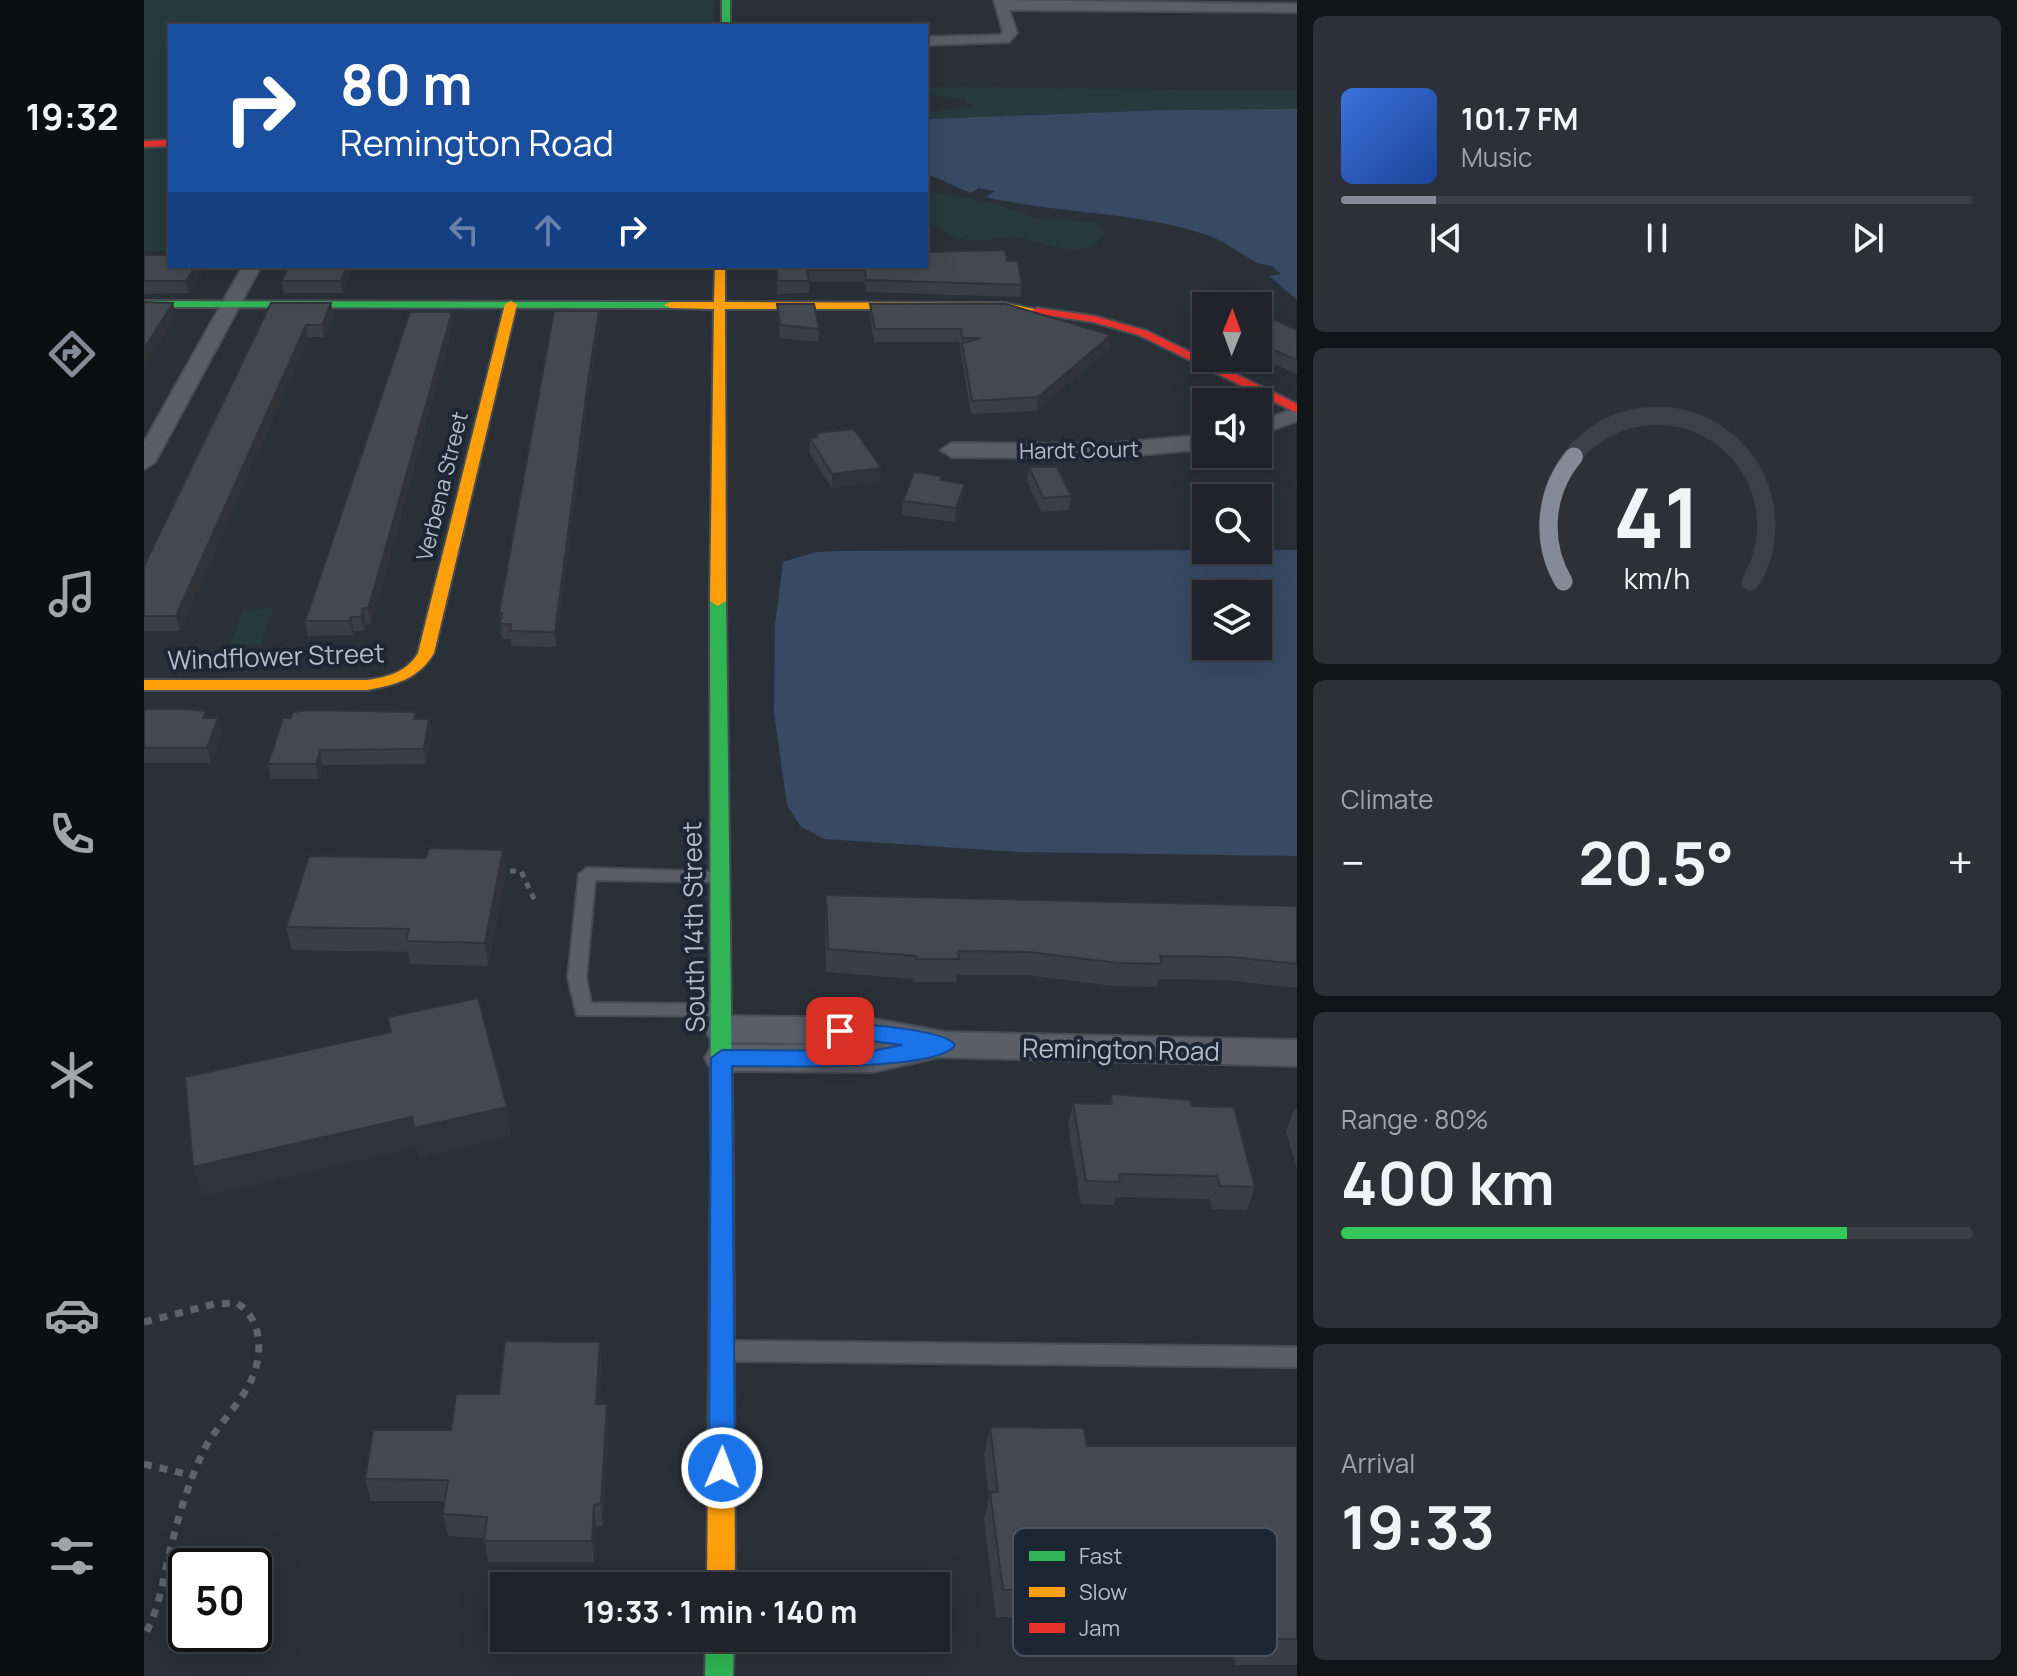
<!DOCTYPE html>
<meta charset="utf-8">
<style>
:root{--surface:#20242a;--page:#2d3036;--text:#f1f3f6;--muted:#a2a4a8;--line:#3d4147;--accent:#848b96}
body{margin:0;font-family:Manrope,sans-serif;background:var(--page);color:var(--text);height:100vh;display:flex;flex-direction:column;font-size:30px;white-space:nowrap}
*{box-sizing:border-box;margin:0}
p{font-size:26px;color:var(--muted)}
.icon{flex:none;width:44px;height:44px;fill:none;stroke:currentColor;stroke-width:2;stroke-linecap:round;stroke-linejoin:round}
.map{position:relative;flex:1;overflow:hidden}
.side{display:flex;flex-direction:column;gap:16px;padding:16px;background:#121417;width:720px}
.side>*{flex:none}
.top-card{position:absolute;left:24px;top:24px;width:760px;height:244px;border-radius:0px;box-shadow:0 8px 32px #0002,0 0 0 2px var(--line);background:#1a4fa0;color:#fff;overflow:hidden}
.needle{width:52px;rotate:1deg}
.tools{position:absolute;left:1048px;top:292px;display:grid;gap:16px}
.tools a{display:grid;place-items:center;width:80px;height:80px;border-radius:0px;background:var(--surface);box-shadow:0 8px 32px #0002,0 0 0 2px var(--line);font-size:40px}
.speed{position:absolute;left:24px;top:1548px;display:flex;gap:16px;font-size:40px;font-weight:700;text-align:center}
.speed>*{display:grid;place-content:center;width:104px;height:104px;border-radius:50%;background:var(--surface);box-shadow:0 8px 32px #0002,0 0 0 2px var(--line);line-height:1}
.speed .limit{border:4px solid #111;border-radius:12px;background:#fff;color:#111}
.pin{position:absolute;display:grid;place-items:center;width:68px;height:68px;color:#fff;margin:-34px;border-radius:16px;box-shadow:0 4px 12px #0006}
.me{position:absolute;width:88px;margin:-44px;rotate:1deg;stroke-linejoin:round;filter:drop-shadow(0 0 6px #0008)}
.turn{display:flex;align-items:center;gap:28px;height:168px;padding:0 40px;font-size:36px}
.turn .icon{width:104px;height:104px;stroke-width:2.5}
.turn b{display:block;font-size:56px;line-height:68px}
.lanes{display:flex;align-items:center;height:76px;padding:0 40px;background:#0003;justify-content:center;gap:40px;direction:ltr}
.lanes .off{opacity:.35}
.big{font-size:60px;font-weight:700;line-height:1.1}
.side .card{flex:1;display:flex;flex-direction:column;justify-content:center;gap:12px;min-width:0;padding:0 28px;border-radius:12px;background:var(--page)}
.side .dial{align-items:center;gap:0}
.dial svg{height:208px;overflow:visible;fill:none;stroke:var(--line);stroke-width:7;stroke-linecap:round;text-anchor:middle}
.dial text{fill:var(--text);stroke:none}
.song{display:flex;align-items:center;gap:24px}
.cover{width:96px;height:96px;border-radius:12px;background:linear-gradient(135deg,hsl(220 70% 55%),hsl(220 70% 35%))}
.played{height:8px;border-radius:4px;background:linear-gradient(90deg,var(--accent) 15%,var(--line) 15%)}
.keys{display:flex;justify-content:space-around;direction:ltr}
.heat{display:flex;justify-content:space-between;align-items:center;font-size:44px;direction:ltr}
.charge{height:12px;border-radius:6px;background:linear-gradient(90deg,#34c759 80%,var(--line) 0)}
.trip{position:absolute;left:346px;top:1572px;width:460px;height:80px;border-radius:0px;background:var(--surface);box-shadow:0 8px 32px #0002,0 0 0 2px var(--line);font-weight:700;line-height:80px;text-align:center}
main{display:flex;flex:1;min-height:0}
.menu{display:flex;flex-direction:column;width:144px;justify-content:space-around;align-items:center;background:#0d0e11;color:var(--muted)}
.menu .icon{width:56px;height:56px}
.menu .active{color:var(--accent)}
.menu b{font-size:36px;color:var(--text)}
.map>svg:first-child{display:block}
</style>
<main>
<nav class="menu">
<b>19:32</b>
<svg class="icon active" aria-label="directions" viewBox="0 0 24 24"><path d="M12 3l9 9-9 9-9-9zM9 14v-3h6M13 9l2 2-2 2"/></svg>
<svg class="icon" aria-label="music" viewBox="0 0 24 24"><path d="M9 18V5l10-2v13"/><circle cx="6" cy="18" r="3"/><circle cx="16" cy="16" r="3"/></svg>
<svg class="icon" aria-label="phone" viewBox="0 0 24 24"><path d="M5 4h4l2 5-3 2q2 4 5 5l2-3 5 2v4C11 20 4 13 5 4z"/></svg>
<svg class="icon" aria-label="climate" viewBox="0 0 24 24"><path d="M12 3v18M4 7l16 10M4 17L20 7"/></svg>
<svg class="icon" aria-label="car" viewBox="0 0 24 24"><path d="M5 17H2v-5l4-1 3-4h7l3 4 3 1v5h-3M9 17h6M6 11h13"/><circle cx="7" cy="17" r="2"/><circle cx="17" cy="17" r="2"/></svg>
<svg class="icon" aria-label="filters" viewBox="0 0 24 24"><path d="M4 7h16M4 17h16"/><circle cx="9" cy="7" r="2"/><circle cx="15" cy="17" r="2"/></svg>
</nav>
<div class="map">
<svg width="1153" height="1676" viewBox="0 0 1153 1676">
<rect width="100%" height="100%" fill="#2a3038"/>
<g fill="#273a3e">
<polygon points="0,0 570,0 569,26 26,26 26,136 0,140"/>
<polygon points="782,87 1153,90 1153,109 894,114 782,122 782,113 829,106 819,99 782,94"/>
<polygon points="26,148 26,252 0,251 0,149"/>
<path d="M782,191L848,203L895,219L951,222L961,233C940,266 899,239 870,237C857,236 845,241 833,241C814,241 796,231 782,220Z"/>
<polygon points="129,608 117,644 91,646 86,643 100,609"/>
</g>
<g fill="#384963" fill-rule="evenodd">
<path d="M1153,109V300L1125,276L1137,274L1128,266C1107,265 1089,244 1063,235C992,211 915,214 842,197L851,191L835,188L826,193L784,174L782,168L784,119L1023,110Z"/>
<path d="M1153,550V856L875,852L681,839L657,827L643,805L630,713L631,624L639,562L672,552L695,551ZM1062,594H1114V646H1062Z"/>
</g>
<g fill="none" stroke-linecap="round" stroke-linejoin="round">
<g stroke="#484c53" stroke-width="4">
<g id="lane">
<polygon points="443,868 580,872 582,876 574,882 451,880 442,978 447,1003 572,1004 578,1006 581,1011 578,1016 433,1015 424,978 435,874"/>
<polygon points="587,1341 1153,1347 1153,1367 587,1361 579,1358 576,1351 579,1344"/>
</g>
</g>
<g stroke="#484c53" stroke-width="4">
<g id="street">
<polygon points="850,0 1153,4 1153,12 865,10 873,33 865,42 782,45 782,37 856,35 859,32"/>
<polygon points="99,266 117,266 11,462 0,469 0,442"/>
<polygon points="1153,408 1153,421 1114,435 1114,422"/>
<polygon points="1062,435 1062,449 960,458 808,457 797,450 808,443 960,444"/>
<polygon points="578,1016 726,1018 800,1032 1153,1040 1153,1066 795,1057 728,1072 578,1071 566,1067 561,1058 566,1049 578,1045 733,1045 578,1042 566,1038 561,1029 566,1020"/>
</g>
</g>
<g stroke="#484c53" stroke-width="4">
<g id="fast">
<rect x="578" y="0" width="8" height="26"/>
<polygon points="0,301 526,302 532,305 526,308 0,307"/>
<polygon points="574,596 582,601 589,1175 586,1181 578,1184 570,1181 567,1175 566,601"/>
<polygon points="562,1638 590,1638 589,1676 561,1676"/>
</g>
</g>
<g stroke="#484c53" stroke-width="4">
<g id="slow">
<polygon points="571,266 581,266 581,302 861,303 899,311 893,314 861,309 581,309 582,601 574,606 566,601 570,309 526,308 520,305 526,302 570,302"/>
<path d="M367,301L373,304L290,653C275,679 251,685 223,690H0V680H223C244,677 263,672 274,653L361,304Z"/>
<polygon points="578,1166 586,1169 589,1175 591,1586 563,1586 567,1175 570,1169"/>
</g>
</g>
<g stroke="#484c53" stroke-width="4">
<g id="jam">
<polygon points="26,140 26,146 0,147 0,141"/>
<polygon points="893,308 950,316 1003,331 1153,404 1153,413 995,335 949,322 889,313 887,311"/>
</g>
</g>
<polyline stroke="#5d636a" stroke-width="5" stroke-dasharray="6 6" stroke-linecap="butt" points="354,871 377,871 391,901"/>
<g stroke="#5d636a" stroke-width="7" stroke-dasharray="8 8" stroke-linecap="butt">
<path d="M0,1322L70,1304L93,1303C113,1316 118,1340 113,1363C105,1400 72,1422 57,1456C43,1487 33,1521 25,1555C18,1583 15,1611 0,1636"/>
<polyline points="0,1464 50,1476"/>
</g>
<use href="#lane" fill="#5a5e66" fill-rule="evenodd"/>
<use href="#street" fill="#5a5e66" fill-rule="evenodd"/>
<use href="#fast" fill="#30b455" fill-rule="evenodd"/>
<use href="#slow" fill="#ff9f0a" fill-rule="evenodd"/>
<use href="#jam" fill="#e5322d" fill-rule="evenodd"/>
</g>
<g fill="#3a3f45">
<polygon points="0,255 26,266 61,266 61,267 45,293 0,294"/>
<polygon points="863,261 878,285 876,297 722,292 720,282 665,282 665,293 633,294 633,266"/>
<polygon points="210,266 199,293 140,293 137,281"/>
<polygon points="127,303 187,303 189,316 180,337 164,337 36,631 0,631 0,566"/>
<polygon points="633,304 675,329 674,342 636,338 633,316"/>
<polygon points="726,304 967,335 965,348 892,411 827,414 815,342 730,342 726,316"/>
<polygon points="455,311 456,324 445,395 412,647 367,646 367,639 358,639 355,613"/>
<polygon points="1114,319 1153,330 1153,374 1114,357"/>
<polygon points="309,325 239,582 226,623 222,623 220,631 210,631 209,635 164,636 161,621"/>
<polygon points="672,433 736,482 688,488 665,452 666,438 672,437"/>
<polygon points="885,467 927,496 925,510 897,512 883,481"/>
<polygon points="798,481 820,498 811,522 758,515 759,501"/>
<polygon points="0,709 64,718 74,718 78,733 67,763 0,763"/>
<polygon points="273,719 285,719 288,734 282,764 179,765 175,779 127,779 124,764"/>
<polygon points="359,850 362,872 344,966 266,964 264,952 148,950 142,927 282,858"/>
<polygon points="682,895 1153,906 1153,988 1081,980 1014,979 1012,987 969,986 881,975 813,975 812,982 769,982 769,979 682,972 681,918"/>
<polygon points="967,1094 1048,1106 1111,1187 1103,1210 1068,1209 1066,1199 972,1197 970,1205 937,1204 924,1126 929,1103 964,1104"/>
<polygon points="1150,1109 1153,1109 1153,1169 1142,1132"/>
<polygon points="456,1342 458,1364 455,1404 463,1404 465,1426 459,1526 452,1526 450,1562 344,1562 341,1538 304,1536 299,1514 301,1501 227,1501 221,1479 307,1430"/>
<polygon points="846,1427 943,1446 1153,1446 1153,1665 1091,1665 1080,1617 852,1617 840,1520 845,1498 840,1456"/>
</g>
<g fill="#303338">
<polygon points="52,266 61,266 61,267 45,293 42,281"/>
<polygon points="203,266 210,266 199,293 197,281"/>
<polygon points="29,303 32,315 0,368 0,349"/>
<polygon points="187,303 189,316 180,337 178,325"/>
<polygon points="455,311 456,324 445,395 412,647 411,632 444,382"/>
<polygon points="308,312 309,325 239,582 226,623 224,608"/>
<polygon points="162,325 164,337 36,631 32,616"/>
<polygon points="967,335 965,348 892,411 894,397"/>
<polygon points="737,468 736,482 688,488 688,474"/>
<polygon points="821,484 820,498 811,522 812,508"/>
<polygon points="219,608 222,623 220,631 217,617"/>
<polygon points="207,617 210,631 209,635 206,621"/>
<polygon points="74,718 78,733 67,763 63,748"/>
<polygon points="285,719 288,734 282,764 280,749"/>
<polygon points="176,750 179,765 175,779 172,764"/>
<polygon points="359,850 362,872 344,966 341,943"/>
<polygon points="363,1107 367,1136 275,1158 273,1147 59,1197 49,1167 268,1117"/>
<polygon points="456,1342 458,1364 454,1426 452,1404"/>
<polygon points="463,1404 465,1426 459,1526 457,1504"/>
<polygon points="450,1505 452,1526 450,1562 448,1541"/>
</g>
<g fill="#444950" stroke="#303338" stroke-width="2">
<polygon points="861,250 863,261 874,261 878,285 722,280 721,270 663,270 665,281 633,281 633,266 782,266 782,252"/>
<polygon points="0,255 26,255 26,266 52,266 42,281 0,281"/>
<polygon points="145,266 203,266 197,281 137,281"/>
<polygon points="0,302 29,303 0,349"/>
<polygon points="127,303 187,303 178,325 162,325 32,616 0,616 0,566"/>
<polygon points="633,304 670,304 675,329 636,325"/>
<polygon points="726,304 862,304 967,335 894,397 828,401 818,343 837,338 818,338 817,329 731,329"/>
<polygon points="410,311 455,311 444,382 411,632 366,631 367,624 356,624 358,613 355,613"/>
<polygon points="266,312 308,312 236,568 224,608 219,608 217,617 207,617 206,621 161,621"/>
<polygon points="1123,316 1153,330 1153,360 1114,343 1114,319"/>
<polygon points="710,429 737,468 688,474 666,438 674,437 672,433"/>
<polygon points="885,467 913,467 927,496 899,498"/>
<polygon points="770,472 798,476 796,480 821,484 812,508 759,501"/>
<polygon points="0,709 42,709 62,711 59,718 74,718 63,748 0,748"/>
<polygon points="166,710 272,712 270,719 285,719 280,749 176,750 172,764 124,764 139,718 147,718 149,712"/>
<polygon points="285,848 359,850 341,943 262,941 265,929 142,927 165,856 282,858"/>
<polygon points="682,895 1153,906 1153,964 1087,957 1016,956 1018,964 974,963 885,952 814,951 815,959 772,959 772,956 684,949"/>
<polygon points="334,998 363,1107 270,1128 268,1117 49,1167 41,1077 247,1032 244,1017"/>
<polygon points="967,1094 1046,1100 1048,1106 1090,1107 1111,1187 1076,1186 1073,1176 975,1174 976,1182 942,1181 929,1103 968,1104"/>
<polygon points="361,1341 456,1342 452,1404 463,1404 457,1504 450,1505 448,1541 340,1541 343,1517 299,1514 304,1480 221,1479 229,1430 307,1430 312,1394 355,1394"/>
<polygon points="846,1427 940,1428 943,1446 1153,1446 1153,1639 1103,1639 1092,1590 859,1590 846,1492 854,1492"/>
</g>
<path fill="#1a73e8" stroke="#114b97" stroke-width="2" d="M696,1023C717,1024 801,1029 811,1045C796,1072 623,1066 588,1066L591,1468L587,1477L578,1481L569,1477L565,1468L567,1058L578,1050L728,1051L758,1045L689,1036L686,1031Z"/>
<g text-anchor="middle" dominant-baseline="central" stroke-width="8" stroke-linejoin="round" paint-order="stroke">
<g font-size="22" fill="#b4bcc9" stroke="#1d2633">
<text transform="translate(935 450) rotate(-1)">Hardt Court</text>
<text transform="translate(298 486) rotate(-76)">Verbena Street</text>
</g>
<g font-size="26" fill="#b4bcc9" stroke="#1d2633">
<text transform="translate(132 656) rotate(-2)">Windflower Street</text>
<text transform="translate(549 927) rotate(-91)">South 14th Street</text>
<text transform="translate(977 1049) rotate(1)">Remington Road</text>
</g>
</g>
<rect x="869" y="1528" width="264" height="128" rx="12" fill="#1d2633" stroke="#4a5360" stroke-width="2"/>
<rect x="885" y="1551" width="36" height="10" fill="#30b455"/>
<rect x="885" y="1587" width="36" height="10" fill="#ff9f0a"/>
<rect x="885" y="1623" width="36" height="10" fill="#e5322d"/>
<g font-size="22" fill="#b4bcc9">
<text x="935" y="1564">Fast</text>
<text x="935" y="1600">Slow</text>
<text x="935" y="1636">Jam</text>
</g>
</svg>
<div class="tools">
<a><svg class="needle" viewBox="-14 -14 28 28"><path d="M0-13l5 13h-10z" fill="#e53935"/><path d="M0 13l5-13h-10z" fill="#a2a4a8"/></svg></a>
<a><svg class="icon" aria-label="sound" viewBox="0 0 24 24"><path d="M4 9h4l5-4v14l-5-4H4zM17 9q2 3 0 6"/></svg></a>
<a><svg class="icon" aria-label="search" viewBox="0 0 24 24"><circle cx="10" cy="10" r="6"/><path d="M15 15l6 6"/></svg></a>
<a><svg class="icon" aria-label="layers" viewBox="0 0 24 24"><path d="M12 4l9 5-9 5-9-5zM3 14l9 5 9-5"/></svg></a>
</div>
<div class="speed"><div class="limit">50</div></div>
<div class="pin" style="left:696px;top:1031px;background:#d93025"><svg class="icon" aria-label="arrive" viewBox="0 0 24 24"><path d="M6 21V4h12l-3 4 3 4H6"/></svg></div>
<svg class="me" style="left:578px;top:1468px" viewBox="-20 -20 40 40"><circle r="17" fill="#1a73e8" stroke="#fff" stroke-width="3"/><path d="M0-11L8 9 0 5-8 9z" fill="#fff"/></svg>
<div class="trip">19:33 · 1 min · 140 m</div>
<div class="top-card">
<div class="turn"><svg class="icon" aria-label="right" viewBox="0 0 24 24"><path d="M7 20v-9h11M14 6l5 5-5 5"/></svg><div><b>80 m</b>Remington Road</div></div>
<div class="lanes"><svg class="icon off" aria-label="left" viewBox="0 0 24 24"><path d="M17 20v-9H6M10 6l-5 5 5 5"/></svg><svg class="icon off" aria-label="ahead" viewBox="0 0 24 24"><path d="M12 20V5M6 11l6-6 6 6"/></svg><svg class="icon" aria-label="right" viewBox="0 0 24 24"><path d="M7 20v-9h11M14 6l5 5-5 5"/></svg></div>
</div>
</div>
<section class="side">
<div class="card">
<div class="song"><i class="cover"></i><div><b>101.7 FM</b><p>Music</p></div></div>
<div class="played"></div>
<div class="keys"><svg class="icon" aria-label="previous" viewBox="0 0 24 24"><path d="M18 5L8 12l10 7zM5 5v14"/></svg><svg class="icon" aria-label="pause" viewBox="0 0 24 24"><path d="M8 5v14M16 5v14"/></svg><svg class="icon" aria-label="next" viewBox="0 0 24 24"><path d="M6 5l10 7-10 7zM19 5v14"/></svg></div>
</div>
<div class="card dial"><svg viewBox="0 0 100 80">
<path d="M14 69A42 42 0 1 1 86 69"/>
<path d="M14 69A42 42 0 0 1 18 21" stroke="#848b96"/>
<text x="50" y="56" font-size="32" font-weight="700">41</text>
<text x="50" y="72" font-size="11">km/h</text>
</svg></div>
<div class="card"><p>Climate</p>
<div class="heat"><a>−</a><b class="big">20.5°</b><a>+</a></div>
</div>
<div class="card"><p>Range · 80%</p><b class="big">400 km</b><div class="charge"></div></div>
<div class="card"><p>Arrival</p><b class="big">19:33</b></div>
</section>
</main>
